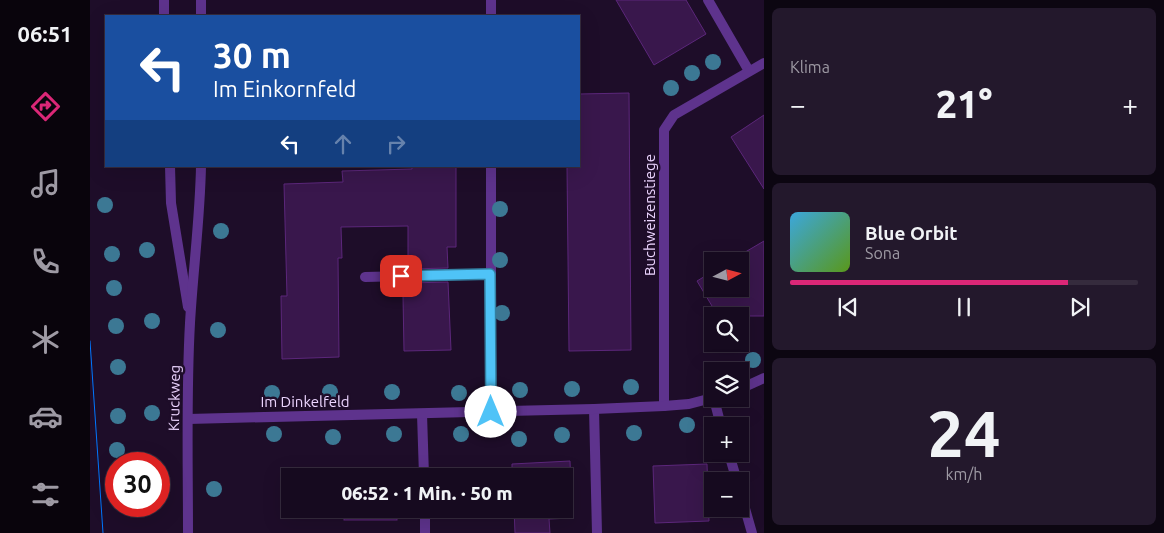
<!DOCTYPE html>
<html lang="de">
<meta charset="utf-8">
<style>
:root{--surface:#160a1f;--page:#23182c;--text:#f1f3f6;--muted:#9e9aa4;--line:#352b3d;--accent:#db2777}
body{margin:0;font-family:Ubuntu,sans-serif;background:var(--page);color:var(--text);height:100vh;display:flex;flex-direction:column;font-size:19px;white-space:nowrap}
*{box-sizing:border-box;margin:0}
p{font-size:16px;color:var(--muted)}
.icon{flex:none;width:28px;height:28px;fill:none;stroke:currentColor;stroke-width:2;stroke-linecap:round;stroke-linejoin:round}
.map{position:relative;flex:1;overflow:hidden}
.sheet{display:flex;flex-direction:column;gap:8px;padding:8px;background:#0c0611;width:400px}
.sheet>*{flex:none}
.hud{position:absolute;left:15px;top:15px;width:475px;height:152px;border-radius:0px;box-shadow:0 5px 20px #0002,0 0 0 1px var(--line);background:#1a4fa0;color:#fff;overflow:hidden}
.needle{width:32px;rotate:83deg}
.buttons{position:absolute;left:614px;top:252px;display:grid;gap:10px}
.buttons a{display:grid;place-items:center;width:45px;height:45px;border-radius:0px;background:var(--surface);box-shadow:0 5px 20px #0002,0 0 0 1px var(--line);font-size:25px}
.speed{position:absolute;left:15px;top:452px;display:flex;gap:10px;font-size:25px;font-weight:700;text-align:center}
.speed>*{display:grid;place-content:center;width:65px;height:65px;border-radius:50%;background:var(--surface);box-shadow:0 5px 20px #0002,0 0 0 1px var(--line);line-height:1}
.speed .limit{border:8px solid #d22;background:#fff;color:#111}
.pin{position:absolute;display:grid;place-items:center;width:42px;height:42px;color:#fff;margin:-21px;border-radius:10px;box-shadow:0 2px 8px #0006}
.me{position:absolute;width:55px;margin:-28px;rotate:0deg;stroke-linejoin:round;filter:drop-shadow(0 0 4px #0008)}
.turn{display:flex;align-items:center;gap:18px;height:105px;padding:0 25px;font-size:22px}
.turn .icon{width:65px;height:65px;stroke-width:2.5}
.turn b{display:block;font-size:35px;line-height:42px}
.lanes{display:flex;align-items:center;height:48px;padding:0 25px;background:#0003;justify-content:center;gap:25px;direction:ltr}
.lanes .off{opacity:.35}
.big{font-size:38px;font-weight:800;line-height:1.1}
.sheet .widget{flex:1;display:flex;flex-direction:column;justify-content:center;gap:8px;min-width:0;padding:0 18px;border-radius:8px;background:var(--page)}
.sheet .dial{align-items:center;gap:0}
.dial b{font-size:65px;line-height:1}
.song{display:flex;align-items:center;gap:15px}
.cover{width:60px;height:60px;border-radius:8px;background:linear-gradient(135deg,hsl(200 70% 55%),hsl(90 70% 35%))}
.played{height:5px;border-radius:2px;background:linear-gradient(90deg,var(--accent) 80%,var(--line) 80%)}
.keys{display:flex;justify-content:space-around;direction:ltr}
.heat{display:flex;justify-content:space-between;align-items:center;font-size:28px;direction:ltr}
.trip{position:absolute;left:191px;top:468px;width:292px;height:50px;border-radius:0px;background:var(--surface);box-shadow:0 5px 20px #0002,0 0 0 1px var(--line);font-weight:800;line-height:50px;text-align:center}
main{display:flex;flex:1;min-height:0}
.menu{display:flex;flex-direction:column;width:90px;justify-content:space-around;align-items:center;background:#09040c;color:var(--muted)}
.menu .icon{width:35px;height:35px}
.menu .on{color:var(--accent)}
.menu b{font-size:22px;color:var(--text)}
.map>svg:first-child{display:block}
</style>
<main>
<nav class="menu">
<b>06:51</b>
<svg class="icon on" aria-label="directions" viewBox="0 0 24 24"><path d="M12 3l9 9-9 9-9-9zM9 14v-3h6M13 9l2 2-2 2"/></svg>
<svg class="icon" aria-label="music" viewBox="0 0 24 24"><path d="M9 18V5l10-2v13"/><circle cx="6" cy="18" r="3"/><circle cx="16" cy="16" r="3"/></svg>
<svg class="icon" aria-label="phone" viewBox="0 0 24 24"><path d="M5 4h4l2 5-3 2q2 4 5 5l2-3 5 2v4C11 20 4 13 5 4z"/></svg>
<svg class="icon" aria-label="climate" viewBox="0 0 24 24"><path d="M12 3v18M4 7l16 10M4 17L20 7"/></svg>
<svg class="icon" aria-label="car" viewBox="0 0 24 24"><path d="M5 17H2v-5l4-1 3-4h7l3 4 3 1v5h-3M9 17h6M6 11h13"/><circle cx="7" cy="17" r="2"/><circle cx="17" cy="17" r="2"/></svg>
<svg class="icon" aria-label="filters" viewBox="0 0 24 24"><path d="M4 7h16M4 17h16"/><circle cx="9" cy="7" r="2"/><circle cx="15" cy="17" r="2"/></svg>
</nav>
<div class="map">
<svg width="674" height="533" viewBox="0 0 674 533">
<rect width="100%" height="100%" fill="#1e0d29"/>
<g fill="#39174c" stroke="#5c277b">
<polygon points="526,0 596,0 616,34 564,65"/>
<polygon points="539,93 541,350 479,351 477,166 489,166 489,94"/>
<polygon points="674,115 674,189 641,137"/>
<polygon points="322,166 366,166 366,247 357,247 358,268 318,269 318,226 251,227 252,258 248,258 249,357 192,359 191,296 197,296 194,184 253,182 252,171 322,169"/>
<polygon points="674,241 674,316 628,316 607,281 622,272 622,289 650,289 650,261 640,261"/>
<polygon points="358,282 361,350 314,351 313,296 318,296 318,283"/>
<polygon points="480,461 482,518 459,519 460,533 425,533 424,509 475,509 475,476 422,476 422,464"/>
<polygon points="617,464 619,521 565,523 563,466"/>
<rect x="254" y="468" width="53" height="8"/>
<rect x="254" y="509" width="53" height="11"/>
</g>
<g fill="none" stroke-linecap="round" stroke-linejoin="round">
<g stroke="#5e338d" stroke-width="10">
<polyline points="618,0 659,71"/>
<polyline points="401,16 401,0"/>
<polyline points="401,166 401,412"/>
<polyline points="275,277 400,274"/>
<polyline points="650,389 674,378"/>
<polyline points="624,399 631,426"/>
<polyline points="574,406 574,130 584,115 674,63"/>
<polyline points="504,409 507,533"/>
<polyline points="332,414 334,476"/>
<polyline points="98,419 504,409 574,406 599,404 622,398"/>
<polyline points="639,454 647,481"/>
<polyline points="650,491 662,533"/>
<polyline points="335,509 335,533"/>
</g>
<g stroke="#5e338d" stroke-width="10">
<polyline points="74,0 74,16"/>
<polyline points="111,16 111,0"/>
<polyline points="80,166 81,203 98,307"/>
<path d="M98,533C98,463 96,393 100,323C103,270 110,219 111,166"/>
</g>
<polyline stroke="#0177ff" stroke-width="1" points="0,341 13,533"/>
</g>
<g fill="#3c7894">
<circle cx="623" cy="62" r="8"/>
<circle cx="602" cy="73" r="8"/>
<circle cx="581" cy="88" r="8"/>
<circle cx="15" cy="205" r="8"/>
<circle cx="410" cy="209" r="8"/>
<circle cx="131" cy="231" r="8"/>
<circle cx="57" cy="250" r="8"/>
<circle cx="22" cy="254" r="8"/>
<circle cx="410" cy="260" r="8"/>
<circle cx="24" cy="288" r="8"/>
<circle cx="412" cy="313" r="8"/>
<circle cx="62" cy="321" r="8"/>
<circle cx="26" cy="326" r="8"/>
<circle cx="128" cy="330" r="8"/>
<circle cx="663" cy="360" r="8"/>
<circle cx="28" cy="367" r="8"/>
<circle cx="541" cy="387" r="8"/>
<circle cx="482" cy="389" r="8"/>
<circle cx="430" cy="390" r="8"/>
<circle cx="240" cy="392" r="8"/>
<circle cx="302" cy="392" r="8"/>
<circle cx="182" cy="393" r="8"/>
<circle cx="369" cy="393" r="8"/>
<circle cx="62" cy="413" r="8"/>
<circle cx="28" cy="416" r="8"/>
<circle cx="597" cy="425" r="8"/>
<circle cx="544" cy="433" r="8"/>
<circle cx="184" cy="434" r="8"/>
<circle cx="304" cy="434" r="8"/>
<circle cx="371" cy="434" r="8"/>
<circle cx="472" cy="435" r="8"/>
<circle cx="243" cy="437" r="8"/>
<circle cx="429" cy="439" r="8"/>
<circle cx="27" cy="450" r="8"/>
<circle cx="124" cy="489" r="8"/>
</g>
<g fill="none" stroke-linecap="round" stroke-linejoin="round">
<g stroke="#337fa1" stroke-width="12">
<polyline id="route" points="311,276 400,274 401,412"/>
</g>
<use href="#route" stroke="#4fc3f7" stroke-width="9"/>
</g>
<g text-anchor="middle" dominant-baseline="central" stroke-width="5" stroke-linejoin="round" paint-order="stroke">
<g font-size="15" fill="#ecd5ff" stroke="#1e0d29">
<text transform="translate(559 215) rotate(-90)">Buchweizenstiege</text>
<text transform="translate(84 398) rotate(-89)">Kruckweg</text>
<text x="215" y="401">Im Dinkelfeld</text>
</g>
</g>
</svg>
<div class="buttons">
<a><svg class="needle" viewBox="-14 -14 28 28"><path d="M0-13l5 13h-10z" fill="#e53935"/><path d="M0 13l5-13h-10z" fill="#9e9aa4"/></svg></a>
<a><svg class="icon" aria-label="search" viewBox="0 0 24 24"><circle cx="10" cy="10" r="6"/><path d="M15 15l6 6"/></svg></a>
<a><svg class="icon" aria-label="layers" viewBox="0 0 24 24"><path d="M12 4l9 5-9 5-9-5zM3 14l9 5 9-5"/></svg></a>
<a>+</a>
<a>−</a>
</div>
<div class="speed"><div class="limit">30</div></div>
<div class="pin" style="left:311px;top:276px;background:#d93025"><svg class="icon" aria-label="arrive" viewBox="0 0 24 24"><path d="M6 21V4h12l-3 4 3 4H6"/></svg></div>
<svg class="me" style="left:401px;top:412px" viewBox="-20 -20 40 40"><circle r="19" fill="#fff"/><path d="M0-13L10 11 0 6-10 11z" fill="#4fc3f7"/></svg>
<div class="trip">06:52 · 1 Min. · 50 m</div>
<div class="hud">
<div class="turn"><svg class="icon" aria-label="left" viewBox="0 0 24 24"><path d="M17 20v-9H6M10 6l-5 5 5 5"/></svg><div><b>30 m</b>Im Einkornfeld</div></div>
<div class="lanes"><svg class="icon" aria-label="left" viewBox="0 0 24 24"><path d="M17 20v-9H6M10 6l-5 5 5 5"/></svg><svg class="icon off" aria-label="ahead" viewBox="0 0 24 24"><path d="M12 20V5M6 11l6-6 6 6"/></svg><svg class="icon off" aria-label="right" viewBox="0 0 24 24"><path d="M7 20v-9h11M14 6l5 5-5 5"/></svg></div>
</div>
</div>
<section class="sheet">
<div class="widget"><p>Klima</p>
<div class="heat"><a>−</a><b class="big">21°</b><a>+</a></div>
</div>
<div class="widget">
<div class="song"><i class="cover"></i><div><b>Blue Orbit</b><p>Sona</p></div></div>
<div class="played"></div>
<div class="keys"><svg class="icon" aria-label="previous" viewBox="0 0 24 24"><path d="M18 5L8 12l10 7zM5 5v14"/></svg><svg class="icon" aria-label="pause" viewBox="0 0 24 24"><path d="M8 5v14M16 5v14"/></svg><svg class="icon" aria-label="next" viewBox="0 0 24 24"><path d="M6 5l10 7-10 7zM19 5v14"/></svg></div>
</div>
<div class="widget dial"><b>24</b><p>km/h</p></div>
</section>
</main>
